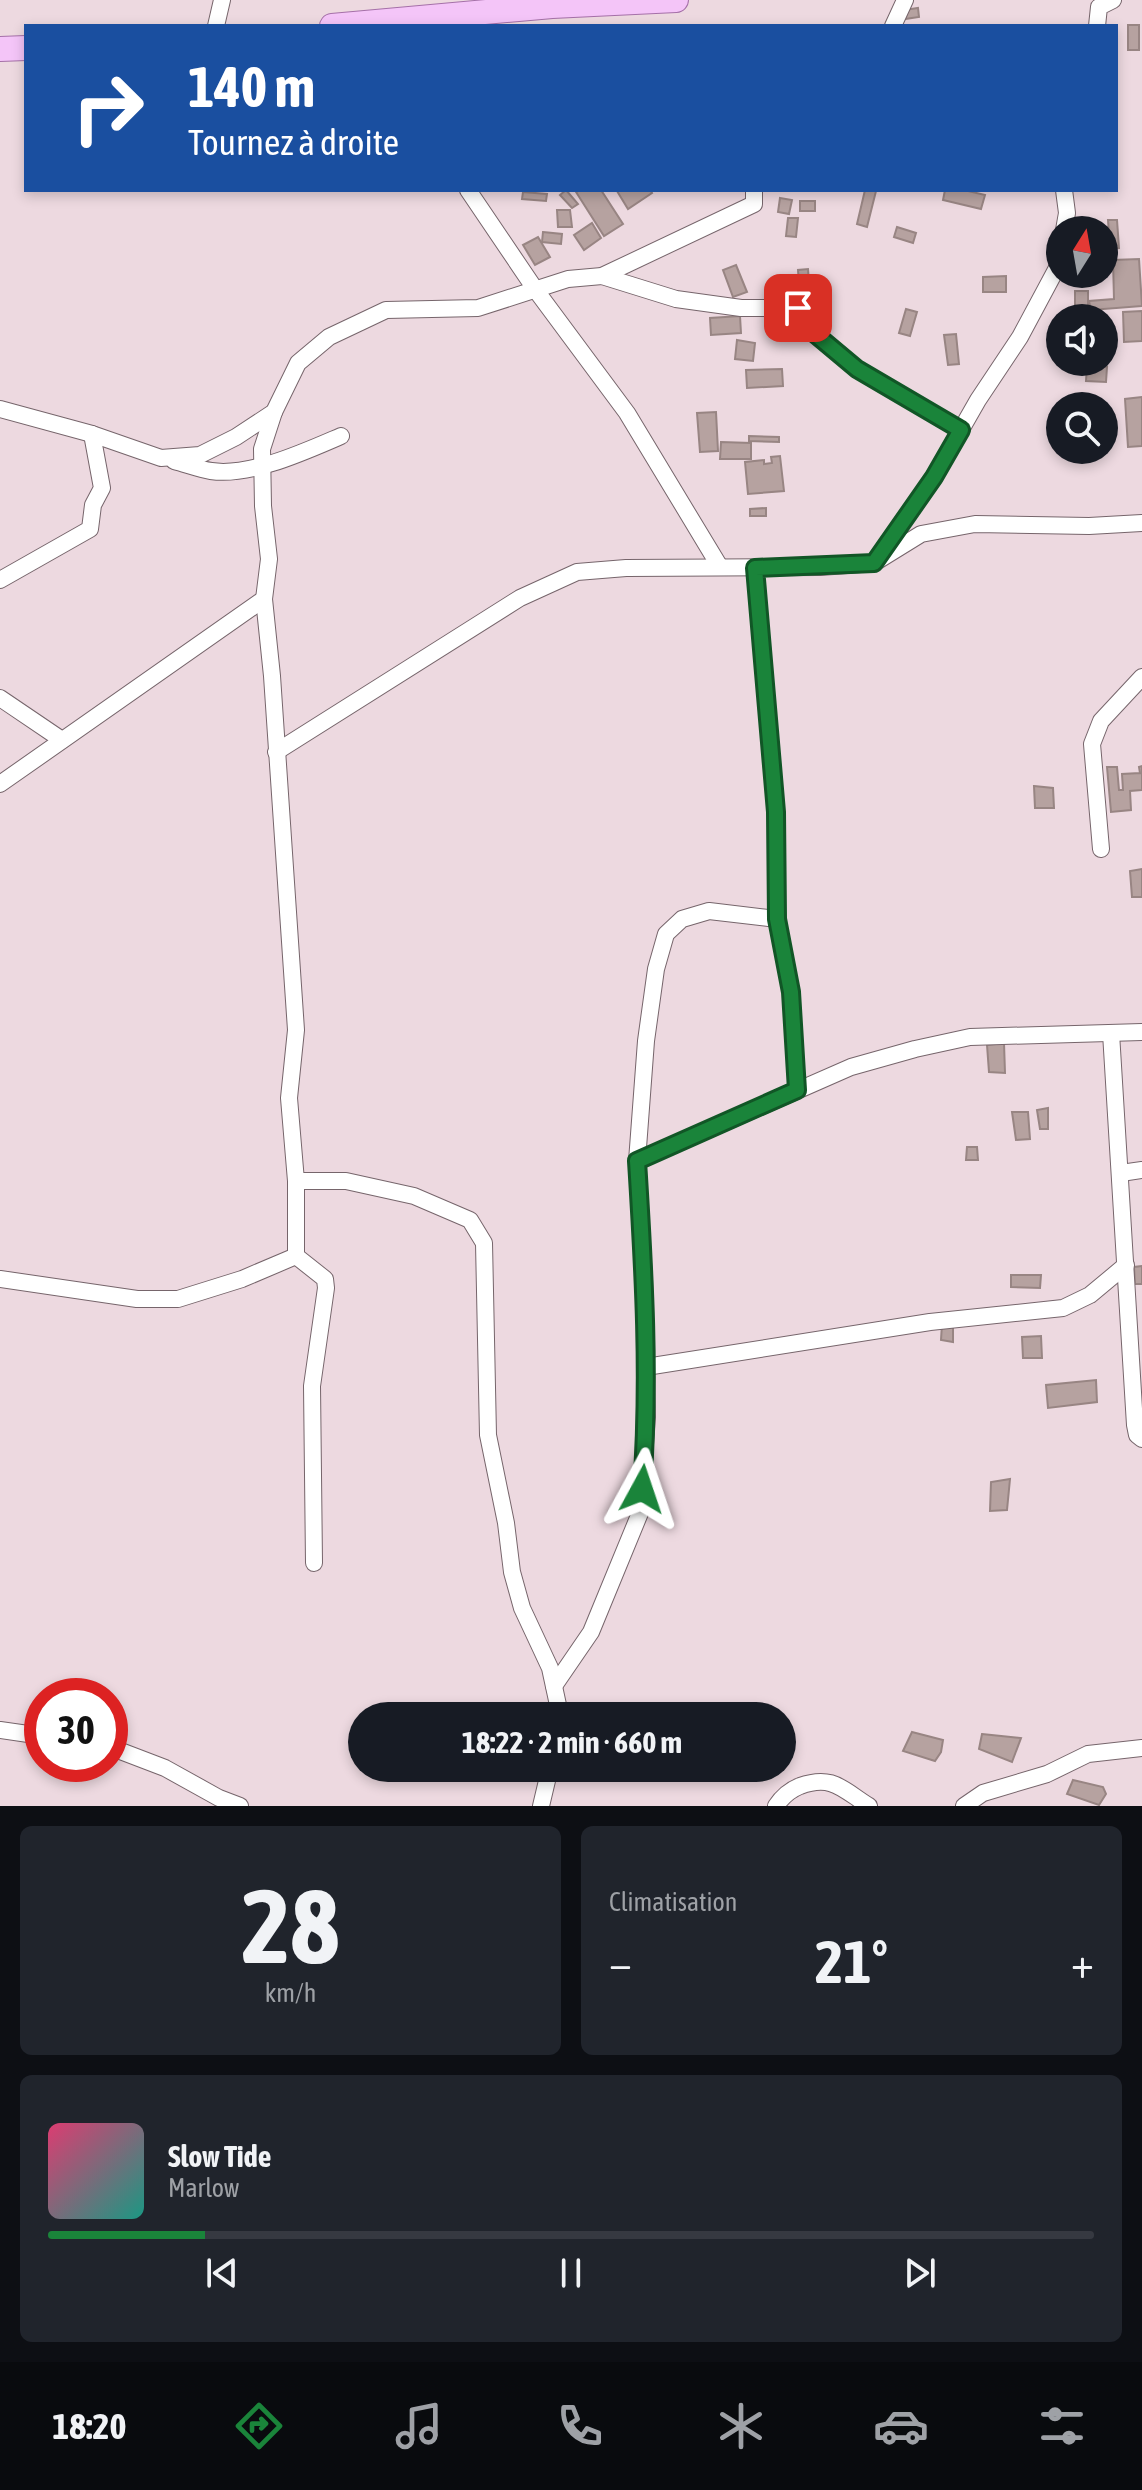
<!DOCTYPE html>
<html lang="fr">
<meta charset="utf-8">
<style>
:root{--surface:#171b24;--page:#20242c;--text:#f1f3f6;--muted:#9ea1a6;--line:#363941;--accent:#1a843a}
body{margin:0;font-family:"Asap Condensed",sans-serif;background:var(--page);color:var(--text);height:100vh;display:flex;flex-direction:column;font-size:30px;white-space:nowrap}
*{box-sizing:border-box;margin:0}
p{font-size:26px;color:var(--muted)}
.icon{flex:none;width:44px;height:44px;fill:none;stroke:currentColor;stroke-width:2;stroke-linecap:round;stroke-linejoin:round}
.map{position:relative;height:1806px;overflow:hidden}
.drawer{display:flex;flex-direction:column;gap:20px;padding:20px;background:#0d0f14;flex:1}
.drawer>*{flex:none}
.top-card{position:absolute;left:24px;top:24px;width:1094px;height:168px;border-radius:0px;box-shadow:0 4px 12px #0003;background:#1a4fa0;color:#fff;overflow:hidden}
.needle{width:52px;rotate:11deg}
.controls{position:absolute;left:1046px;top:216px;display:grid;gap:16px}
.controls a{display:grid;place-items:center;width:72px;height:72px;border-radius:50%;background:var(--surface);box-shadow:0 4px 12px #0003;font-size:40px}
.speed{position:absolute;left:24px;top:1678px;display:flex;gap:16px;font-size:40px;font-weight:700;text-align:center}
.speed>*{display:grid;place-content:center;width:104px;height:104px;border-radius:50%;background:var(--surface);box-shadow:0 4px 12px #0003;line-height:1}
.speed .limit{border:12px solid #d22;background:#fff;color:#111}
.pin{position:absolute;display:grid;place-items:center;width:68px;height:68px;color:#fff;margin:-34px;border-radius:16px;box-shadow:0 4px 12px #0006}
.me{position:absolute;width:88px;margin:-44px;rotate:5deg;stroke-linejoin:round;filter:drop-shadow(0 0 6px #0008)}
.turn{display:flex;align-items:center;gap:28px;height:168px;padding:0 32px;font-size:36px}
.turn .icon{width:104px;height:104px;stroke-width:2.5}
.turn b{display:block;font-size:56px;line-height:68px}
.big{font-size:60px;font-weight:700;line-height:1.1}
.drawer .card{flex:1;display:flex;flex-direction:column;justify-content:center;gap:12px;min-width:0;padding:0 28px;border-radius:12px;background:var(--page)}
.drawer .dial{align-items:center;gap:0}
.dial b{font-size:104px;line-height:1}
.song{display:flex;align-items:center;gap:24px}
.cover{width:96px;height:96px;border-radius:12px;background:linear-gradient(135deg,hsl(340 70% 55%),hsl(170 70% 35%))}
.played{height:8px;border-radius:4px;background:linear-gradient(90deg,var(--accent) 15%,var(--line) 15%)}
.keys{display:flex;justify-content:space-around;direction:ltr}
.heat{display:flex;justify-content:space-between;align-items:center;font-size:44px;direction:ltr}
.drawer .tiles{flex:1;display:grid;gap:20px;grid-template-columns:1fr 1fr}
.card:last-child{grid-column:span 2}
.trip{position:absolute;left:348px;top:1702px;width:448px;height:80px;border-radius:40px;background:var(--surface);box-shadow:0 4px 12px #0003;font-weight:700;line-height:80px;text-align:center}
.tabs{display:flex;height:128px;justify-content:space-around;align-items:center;background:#090b0e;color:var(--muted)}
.tabs .icon{width:56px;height:56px}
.tabs .selected{color:var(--accent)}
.tabs b{font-size:36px;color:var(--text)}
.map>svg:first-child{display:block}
</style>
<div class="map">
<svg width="1142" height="1806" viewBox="0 0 1142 1806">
<rect width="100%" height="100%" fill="#edd9e0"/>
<g fill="#b6a2a0" stroke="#988583" stroke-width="2">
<polygon points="918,8 919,17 905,19 904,10"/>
<rect x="1128" y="25" width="11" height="25"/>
<polygon points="566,190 578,204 572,208 560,195"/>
<polygon points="580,190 601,190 623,224 604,236 576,192"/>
<polygon points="650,190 652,193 628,209 617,191"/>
<polygon points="865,190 910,190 910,191 876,191 867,227 857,224"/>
<polygon points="945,190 964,190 985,195 981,209 943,200"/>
<polygon points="523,192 547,194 546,201 522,199"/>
<polygon points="780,198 792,200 789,214 778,212"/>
<rect x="800" y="201" width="15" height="10"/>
<polygon points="557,210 570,210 572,227 558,227"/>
<polygon points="788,218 798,218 796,237 786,236"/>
<polygon points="1108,220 1117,220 1119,248 1110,249"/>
<polygon points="592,223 601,238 584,250 574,235"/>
<polygon points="897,227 916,233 913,243 894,237"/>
<polygon points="543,232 562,234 561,244 542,242"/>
<polygon points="538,237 550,257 535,265 523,245"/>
<polygon points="1139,259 1142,306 1091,310 1089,301 1114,299 1113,260"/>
<polygon points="736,265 747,292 733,297 723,270"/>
<polygon points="808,269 809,283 799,284 798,270"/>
<polygon points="1006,276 1006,292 983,292 983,277"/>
<polygon points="821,289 821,306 803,307 802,290"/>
<rect x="1075" y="291" width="13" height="19"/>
<polygon points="906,309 917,312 910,336 899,333"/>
<polygon points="1142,311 1142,341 1124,342 1123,312"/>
<polygon points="740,316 741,333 711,335 710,318"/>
<polygon points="956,334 959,364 948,365 944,335"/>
<polygon points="737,340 755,343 753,361 735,359"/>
<polygon points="1087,366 1107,367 1106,382 1086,381"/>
<polygon points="782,369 783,386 747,388 746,370"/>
<polygon points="1142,397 1142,446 1128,447 1125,399"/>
<polygon points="716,412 718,451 700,452 697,413"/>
<polygon points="749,436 779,437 779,442 749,441"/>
<polygon points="721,442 751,443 751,459 720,459"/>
<polygon points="780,456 784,491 748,494 745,462 764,460 764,464 772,463 771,457"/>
<polygon points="766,508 766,516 750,516 750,509"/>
<polygon points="1142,766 1142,790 1130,791 1131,810 1111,812 1107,767 1117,767 1119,790 1123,790 1122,774 1140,773 1139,767"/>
<polygon points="1034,786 1053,788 1054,808 1035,808"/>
<polygon points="1142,869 1142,897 1132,897 1130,871"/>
<polygon points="1004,1043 1005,1073 989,1072 987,1045"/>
<polygon points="1048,1108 1048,1129 1040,1129 1037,1110"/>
<polygon points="1012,1112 1028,1112 1030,1139 1016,1140"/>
<polygon points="967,1147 977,1147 978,1160 966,1160"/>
<polygon points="1142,1266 1142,1284 1135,1284 1134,1267"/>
<polygon points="1011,1275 1041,1275 1040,1288 1011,1287"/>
<polygon points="942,1324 953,1324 953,1342 941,1340"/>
<polygon points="1041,1336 1042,1358 1023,1358 1022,1337"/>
<polygon points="1096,1380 1097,1402 1048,1408 1046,1385"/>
<polygon points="1010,1479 1007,1510 990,1511 991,1482"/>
<polygon points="912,1732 943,1740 941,1752 935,1761 903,1751"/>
<polygon points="982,1734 1021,1738 1012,1762 979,1749"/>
<polygon points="1073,1780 1103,1787 1106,1794 1099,1805 1067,1794"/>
</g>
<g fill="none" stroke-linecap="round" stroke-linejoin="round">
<g stroke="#76656b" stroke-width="18">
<g id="minor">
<polyline points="216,26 222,0"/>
<polyline points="893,26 905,0"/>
<polyline points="1097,26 1099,7 1113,0"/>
<polyline points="468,190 535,289 627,413 720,567"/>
<polyline points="1064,190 1067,213 1064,230"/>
<polyline points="602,276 676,299 741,308 798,308 805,315 808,328 857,369 961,430"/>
<polyline points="0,409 92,434 161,458 200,455 236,437 274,412 298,363 329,337 386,310 478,308 568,279 602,276 754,204 754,190"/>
<polyline points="274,412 262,449 263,506 269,559 264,599 272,676 296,1030 289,1098 296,1181 296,1256 325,1279 326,1288 312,1386 314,1563"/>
<path d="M174,461C186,464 199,469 211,471C250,477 306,451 341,436"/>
<polyline points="878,557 934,477 978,400 1020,337 1058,266 1060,255"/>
<polyline points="755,568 776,812 777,919 791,992 797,1090"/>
<polyline points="0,580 90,529 93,505 102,488 92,434"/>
<polyline points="0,698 62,740"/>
<polyline points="276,752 520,598 577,572 626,568 820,567 874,563 921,534 975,524 1089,526 1142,523"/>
<polyline points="0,784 264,599"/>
<polyline points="1101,849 1092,744 1101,721 1142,677"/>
<polyline points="1111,1033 1135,1425 1137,1435 1142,1439"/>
<polyline points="637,1161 851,1067 915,1049 970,1037 1142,1032"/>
<polyline points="1121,1173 1142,1170"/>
<polyline points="296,1181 346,1181 414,1196 470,1220 484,1243 488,1435 506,1523 512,1572 522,1608 550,1668 558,1705 557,1716"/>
<polyline points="0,1279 137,1299 178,1299 242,1279 296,1256"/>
<polyline points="646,1367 930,1322 1063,1308 1090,1295 1126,1265"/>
<polyline points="554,1686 591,1632 640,1513 647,1417 644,1279 637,1161 646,1041 656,969 666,934 682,919 709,911 777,919"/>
<polyline points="0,1730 42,1736"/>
<polyline points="110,1747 165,1768 219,1798 240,1806"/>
<polyline points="541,1806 550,1768"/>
<path d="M776,1806C782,1797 790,1790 800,1786C833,1774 843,1790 869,1806"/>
<polyline points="964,1806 983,1793 1047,1774 1088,1754 1142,1748"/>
</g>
</g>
<g stroke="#a570a8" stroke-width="26">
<g id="primary">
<polyline points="332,26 552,6 676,0"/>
<polyline points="0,49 26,48"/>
</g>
</g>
<use href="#minor" stroke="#fff" stroke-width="16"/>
<use href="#primary" stroke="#f4c5f8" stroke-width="24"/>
</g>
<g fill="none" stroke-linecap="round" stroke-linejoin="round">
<g stroke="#115626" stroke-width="20">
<path id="route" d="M642,1489C650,1379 644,1272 637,1161L797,1090L791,992L777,919L776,812L755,568L874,563L934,477L961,430L857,369L808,328L805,315L798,308"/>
</g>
<use href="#route" stroke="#1a843a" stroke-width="14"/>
</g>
</svg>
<div class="controls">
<a><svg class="needle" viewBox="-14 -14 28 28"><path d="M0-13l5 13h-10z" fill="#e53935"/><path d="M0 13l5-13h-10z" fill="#9ea1a6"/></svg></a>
<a><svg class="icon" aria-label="sound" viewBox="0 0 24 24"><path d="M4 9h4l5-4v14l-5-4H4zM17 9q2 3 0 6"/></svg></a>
<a><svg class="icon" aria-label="search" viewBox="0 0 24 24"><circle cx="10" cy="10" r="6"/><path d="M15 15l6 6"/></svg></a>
</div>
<div class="speed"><div class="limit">30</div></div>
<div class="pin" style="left:798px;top:308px;background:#d93025"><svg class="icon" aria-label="arrive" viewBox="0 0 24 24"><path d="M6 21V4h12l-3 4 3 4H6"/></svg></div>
<svg class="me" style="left:642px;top:1489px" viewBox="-20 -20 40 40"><path d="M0-17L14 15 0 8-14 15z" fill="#1a843a" stroke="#fff" stroke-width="4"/></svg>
<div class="trip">18:22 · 2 min · 660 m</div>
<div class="top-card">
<div class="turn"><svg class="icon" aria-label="right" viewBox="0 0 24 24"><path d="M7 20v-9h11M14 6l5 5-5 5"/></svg><div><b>140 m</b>Tournez à droite</div></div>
</div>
</div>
<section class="drawer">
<div class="tiles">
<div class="card dial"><b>28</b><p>km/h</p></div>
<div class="card"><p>Climatisation</p>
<div class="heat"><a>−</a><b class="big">21°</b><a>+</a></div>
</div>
<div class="card">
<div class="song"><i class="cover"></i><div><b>Slow Tide</b><p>Marlow</p></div></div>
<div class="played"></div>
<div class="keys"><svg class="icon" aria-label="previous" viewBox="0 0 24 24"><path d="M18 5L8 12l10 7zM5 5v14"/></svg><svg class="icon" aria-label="pause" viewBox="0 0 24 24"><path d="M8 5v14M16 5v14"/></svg><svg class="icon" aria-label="next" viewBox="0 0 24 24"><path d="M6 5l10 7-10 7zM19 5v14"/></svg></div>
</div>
</div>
</section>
<nav class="tabs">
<b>18:20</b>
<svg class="icon selected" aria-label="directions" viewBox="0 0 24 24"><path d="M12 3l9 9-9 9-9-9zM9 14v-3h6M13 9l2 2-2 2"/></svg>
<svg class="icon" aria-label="music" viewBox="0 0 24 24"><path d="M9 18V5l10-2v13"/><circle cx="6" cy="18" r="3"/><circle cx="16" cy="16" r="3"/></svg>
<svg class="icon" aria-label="phone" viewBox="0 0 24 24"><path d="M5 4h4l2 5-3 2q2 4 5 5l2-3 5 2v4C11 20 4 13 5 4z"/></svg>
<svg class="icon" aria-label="climate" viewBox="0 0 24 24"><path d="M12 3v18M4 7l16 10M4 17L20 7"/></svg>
<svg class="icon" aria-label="car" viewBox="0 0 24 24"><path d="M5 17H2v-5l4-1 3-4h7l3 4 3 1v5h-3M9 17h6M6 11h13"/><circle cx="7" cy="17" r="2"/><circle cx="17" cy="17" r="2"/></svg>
<svg class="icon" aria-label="filters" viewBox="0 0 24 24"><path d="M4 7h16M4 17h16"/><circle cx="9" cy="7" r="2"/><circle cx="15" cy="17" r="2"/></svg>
</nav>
